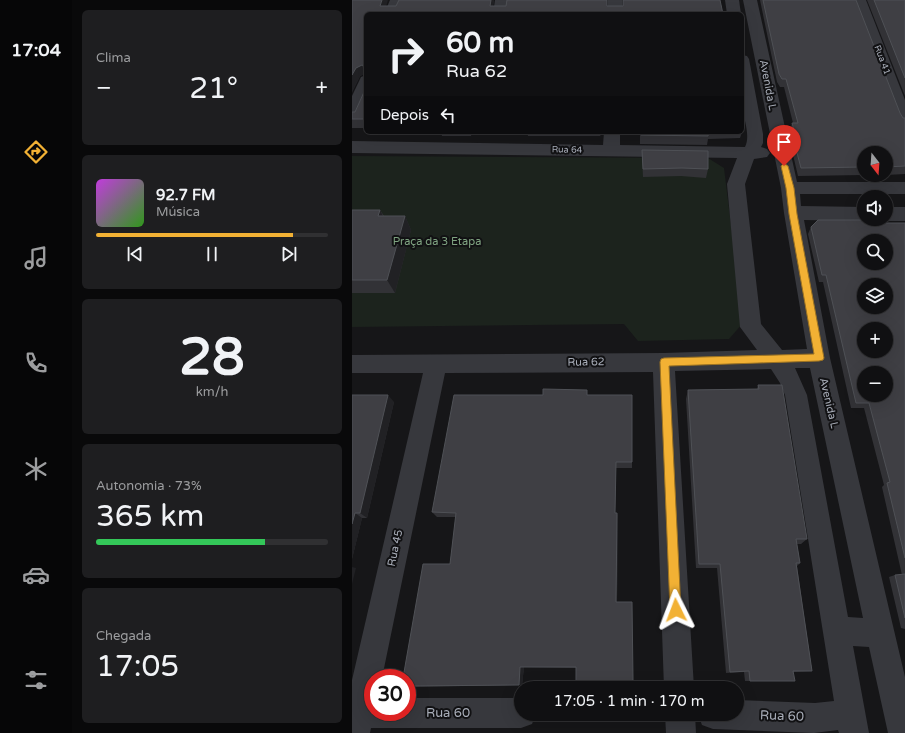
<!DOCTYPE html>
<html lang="pt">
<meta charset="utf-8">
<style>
:root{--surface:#101012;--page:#1e1e20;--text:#f1f3f6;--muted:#9c9d9f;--line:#303032;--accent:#f2b134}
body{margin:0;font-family:"Varela Round",sans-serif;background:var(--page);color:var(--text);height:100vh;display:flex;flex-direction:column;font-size:15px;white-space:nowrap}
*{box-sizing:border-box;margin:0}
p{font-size:13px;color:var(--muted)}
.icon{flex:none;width:22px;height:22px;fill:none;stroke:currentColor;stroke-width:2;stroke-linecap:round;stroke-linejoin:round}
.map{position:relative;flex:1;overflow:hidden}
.sheet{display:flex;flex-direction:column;gap:10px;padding:10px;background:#09090a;width:280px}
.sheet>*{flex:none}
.top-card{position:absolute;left:12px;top:12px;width:380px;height:122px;border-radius:6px;box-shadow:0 4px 16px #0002,0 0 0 1px var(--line);background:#101012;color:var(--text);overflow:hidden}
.needle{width:26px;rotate:163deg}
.controls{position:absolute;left:505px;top:146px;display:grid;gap:8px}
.controls a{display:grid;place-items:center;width:36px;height:36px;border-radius:50%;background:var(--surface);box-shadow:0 4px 16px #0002,0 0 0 1px var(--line);font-size:20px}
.speed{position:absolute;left:12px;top:669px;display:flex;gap:8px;font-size:20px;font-weight:700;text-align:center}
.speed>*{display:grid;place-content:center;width:52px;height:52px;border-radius:50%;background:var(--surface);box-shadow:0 4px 16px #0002,0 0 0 1px var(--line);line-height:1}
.speed .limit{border:6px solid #d22;background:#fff;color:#111}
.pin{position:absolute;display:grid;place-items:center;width:34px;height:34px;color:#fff;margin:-41px -17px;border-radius:50% 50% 50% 0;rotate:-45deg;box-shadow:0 0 4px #0007}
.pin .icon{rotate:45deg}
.me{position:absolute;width:44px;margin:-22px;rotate:357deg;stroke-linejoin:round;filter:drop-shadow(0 0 3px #0008)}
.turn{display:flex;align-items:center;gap:14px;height:84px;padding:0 16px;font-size:18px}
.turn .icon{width:52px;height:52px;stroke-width:2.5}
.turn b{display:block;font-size:28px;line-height:34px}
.then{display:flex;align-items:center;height:38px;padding:0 16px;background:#0003;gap:8px;font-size:15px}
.big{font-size:30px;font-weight:600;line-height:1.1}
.sheet .widget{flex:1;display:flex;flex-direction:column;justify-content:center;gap:6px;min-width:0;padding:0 14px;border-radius:6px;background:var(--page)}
.sheet .dial{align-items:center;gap:0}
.dial b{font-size:52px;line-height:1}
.song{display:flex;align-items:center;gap:12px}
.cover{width:48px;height:48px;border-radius:6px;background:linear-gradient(135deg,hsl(290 70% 55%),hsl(110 70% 35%))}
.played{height:4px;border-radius:2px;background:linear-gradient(90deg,var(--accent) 85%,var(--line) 85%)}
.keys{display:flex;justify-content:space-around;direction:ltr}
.heat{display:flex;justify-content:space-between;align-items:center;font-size:22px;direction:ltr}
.charge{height:6px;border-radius:3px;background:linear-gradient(90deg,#34c759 73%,var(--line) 0)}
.trip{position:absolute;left:162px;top:681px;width:230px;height:40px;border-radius:20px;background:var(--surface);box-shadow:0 4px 16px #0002,0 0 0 1px var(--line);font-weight:600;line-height:40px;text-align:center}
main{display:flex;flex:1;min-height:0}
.tabs{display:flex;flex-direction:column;width:72px;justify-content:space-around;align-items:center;background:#060607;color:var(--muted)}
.tabs .icon{width:28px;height:28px}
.tabs .current{color:var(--accent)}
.tabs b{font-size:18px;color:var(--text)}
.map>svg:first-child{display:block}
</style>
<main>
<nav class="tabs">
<b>17:04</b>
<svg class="icon current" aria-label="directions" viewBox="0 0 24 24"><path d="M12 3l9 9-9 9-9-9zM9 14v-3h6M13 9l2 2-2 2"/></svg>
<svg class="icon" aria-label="music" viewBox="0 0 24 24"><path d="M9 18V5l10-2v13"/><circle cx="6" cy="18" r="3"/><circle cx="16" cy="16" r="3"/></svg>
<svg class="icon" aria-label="phone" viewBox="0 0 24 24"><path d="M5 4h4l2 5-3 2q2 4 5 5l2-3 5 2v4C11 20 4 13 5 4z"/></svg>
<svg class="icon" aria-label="climate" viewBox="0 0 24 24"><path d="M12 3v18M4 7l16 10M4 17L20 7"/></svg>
<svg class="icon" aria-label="car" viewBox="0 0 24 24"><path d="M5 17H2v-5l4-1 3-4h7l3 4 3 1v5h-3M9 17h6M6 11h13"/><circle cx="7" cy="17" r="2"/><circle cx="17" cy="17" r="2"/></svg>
<svg class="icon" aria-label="filters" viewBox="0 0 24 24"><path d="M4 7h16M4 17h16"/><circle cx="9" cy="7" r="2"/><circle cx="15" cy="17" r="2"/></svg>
</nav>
<section class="sheet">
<div class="widget"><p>Clima</p>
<div class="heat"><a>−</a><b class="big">21°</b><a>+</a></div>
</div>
<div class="widget">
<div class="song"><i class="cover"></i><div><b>92.7 FM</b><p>Música</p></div></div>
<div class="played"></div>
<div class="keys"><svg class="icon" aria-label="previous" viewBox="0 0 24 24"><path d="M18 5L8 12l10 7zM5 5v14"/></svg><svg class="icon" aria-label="pause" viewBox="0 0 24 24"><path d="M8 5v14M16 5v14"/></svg><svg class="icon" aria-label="next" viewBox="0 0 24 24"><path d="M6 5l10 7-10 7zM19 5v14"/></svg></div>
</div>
<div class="widget dial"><b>28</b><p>km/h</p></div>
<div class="widget"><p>Autonomia · 73%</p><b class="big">365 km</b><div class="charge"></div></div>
<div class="widget"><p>Chegada</p><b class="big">17:05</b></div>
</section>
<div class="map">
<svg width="553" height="733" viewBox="0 0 553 733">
<rect width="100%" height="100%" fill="#161618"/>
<polygon fill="#1c231d" points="0,156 356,158 372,168 391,323 377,339 286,341 272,324 0,327"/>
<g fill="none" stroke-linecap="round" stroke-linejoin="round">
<g fill="#37383d" fill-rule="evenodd">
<polygon points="38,0 52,0 46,14 32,14"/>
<polygon points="143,0 157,0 155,14 141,14"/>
<rect x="256" y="0" width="14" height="14"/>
<polygon points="373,0 387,0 389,14 375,14"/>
<path d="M391,0H405L445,182H553V194H448L449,206L512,207V219H518L512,221L452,220L478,358L553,677V733H536L517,647L501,646L517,733H487L486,730L462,733L361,729L350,725L346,714H385V700L463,703L482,701L433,395L428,383L419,369L323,371L342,688H312L301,372L93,373L30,678H21V712H55V698H169V714H184L180,724L169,728H19L18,733H0V680L71,373H0V355L312,353L405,350L388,327L375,184L385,158L0,153V141L251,145L252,132H268V145L393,147C399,135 391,118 390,104C389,88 390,71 390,55L395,56L397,59L411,134V143L409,147L415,149L418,153L415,157L402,159L393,184L409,324L430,350L455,349L432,213L429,188ZM443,368H458L511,618L496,617L455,395Z"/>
<polygon points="500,0 514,0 553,100 553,126 547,125 545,121"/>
<polygon points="14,75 14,100 6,120 0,121 0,96 9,77"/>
<polygon points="534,207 553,207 553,221 534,221 528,219 534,219"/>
<polygon points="313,714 343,714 344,733 314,733"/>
</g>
</g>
<g fill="#323236">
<polygon points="0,0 34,6 44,6 47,0 142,0 141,6 255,6 371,14 14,14 14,128 0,128 0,112 3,112 12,92 12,74 8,76 0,92"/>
<polygon points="408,0 504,0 548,113 551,118 553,118 553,174 534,175 534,153 512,153 512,175 446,176 437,138 438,134 438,131 440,123 441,123 432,87 428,87 425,82"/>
<polygon points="515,0 553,0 553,96"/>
<polygon points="89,132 120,132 119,136 90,136"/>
<polygon points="175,132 251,132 248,136 176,136"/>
<polygon points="271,132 390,132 388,138 356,139 355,145 288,144 288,132"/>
<polygon points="290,150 356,169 354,178 329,176 291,177 290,158"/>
<polygon points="0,210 28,210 32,216 53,216 59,230 43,293 0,293"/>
<polygon points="529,223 553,223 553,629 549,628 537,577 543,575 550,575 530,487 532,485 512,408 499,408 471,282 467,282 456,234 459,227"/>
<polygon points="406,385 455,539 449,544 445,544 448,563 445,566 460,671 441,672 436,681 393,681 392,672 374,673 365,568 344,568 334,399 336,390 405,389"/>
<polygon points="0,395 42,402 15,518 10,518 0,559"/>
<polygon points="236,395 280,395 280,468 264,468 263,513 265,513 266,518 265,602 224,668 172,667 170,685 55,687 98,564 104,517 85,517 80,512"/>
</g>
<g fill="#212124">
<polygon points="30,0 36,0 32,14 28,6"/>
<polygon points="139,0 142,0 140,14 138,6"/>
<polygon points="10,65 13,74 8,76 0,92 0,75 4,68"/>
<polygon points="248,132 251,132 248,136"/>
<polygon points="28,210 35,224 26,216"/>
<polygon points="53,216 59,230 43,293 35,280"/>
<polygon points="36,395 42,402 15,518 8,513"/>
<polygon points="3,513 10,518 0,559 0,524"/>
<polygon points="265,513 266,518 265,604 264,602"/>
<polygon points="0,567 4,568 0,584"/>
<polygon points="168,667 172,667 170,685 167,685"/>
</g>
<g fill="#3f3f44" stroke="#4f5156" fill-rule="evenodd">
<polygon points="0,0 30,0 28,6 44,6 47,0 139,0 138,6 154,6 155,0 255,0 255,6 271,6 271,0 368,0 371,14 14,14 14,119 0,119 0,112 3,112 12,92 12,66 10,65 4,68 0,75"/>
<polygon points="411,0 504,0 548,113 551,118 553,118 553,166 534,167 534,153 512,153 512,167 449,168 439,130 442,130 440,123 446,123 434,79 430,79 427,74"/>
<polygon points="522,0 553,0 553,78"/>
<polygon points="288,132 357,132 356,136 289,135"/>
<polygon points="290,150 356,151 356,169 330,168 291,169"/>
<polygon points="0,210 28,210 26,216 53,216 35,280 0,280"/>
<path d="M466,220H528L529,223H553V558L535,483L538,482L517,403H504L474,275H470L459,227ZM512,241H534V263H512ZM512,285H534V307H512ZM512,329H534V351H512ZM512,373H534V395H512Z"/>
<polygon points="406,385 430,385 455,539 444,539 448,563 444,563 460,671 441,671 443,681 398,681 397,671 378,672 368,564 347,564 336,390 407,389"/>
<polygon points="191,389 235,390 235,395 280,395 280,462 264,462 263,513 265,513 264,602 280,602 281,680 265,686 224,686 224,667 168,667 167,685 55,686 55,678 51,678 71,564 98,564 104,513 80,512 102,395 191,395"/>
<polygon points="0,395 36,395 8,513 3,513 0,524"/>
<polygon points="553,574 553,618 543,575"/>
</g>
<polygon fill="#f2b134" stroke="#9d7322" points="432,163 436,166 442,188 445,214 472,358 471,360 467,361 317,366 329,610 328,614 324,616 320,614 318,610 308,362 309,359 312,358 462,354 437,214 434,188 429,166"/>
<g text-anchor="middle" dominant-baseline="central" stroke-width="4" stroke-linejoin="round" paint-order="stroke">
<g font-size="9" fill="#a8adb8" stroke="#111113">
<text transform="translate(530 60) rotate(69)">Rua 41</text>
<text transform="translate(215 150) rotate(1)">Rua 64</text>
</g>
<g font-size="11" fill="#a8adb8" stroke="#111113">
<text transform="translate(416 85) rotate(79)">Avenida L</text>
<text transform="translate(234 362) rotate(-1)">Rua 62</text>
<text transform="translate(477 403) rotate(77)">Avenida L</text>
<text transform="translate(43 548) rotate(-78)">Rua 45</text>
</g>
<g font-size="11" fill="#7fa381" stroke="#111113">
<text x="85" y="241">Praça da 3 Etapa</text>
</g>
<g font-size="13" fill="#a8adb8" stroke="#111113">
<text x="96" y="713">Rua 60</text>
<text transform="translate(430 716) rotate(2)">Rua 60</text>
</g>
</g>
</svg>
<div class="controls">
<a><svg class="needle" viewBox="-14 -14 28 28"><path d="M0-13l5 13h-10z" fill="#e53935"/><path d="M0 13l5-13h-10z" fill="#9c9d9f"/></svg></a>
<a><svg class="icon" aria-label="sound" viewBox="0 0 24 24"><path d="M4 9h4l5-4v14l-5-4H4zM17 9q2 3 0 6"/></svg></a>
<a><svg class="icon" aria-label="search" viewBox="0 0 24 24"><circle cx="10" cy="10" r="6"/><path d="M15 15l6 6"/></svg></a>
<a><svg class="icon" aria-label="layers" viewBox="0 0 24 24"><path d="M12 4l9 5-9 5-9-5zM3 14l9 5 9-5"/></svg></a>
<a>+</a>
<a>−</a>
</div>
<div class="speed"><div class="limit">30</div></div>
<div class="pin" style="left:432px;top:166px;background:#d93025"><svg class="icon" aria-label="arrive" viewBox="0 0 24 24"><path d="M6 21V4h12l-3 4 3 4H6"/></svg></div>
<svg class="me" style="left:324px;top:610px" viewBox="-20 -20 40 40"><path d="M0-17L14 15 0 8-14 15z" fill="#f2b134" stroke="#fff" stroke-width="4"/></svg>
<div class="trip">17:05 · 1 min · 170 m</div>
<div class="top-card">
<div class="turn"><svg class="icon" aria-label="right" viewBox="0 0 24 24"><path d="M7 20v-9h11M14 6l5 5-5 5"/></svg><div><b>60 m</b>Rua 62</div></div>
<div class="then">Depois<svg class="icon" aria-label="left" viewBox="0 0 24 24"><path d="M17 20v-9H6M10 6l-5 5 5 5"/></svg></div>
</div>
</div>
</main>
